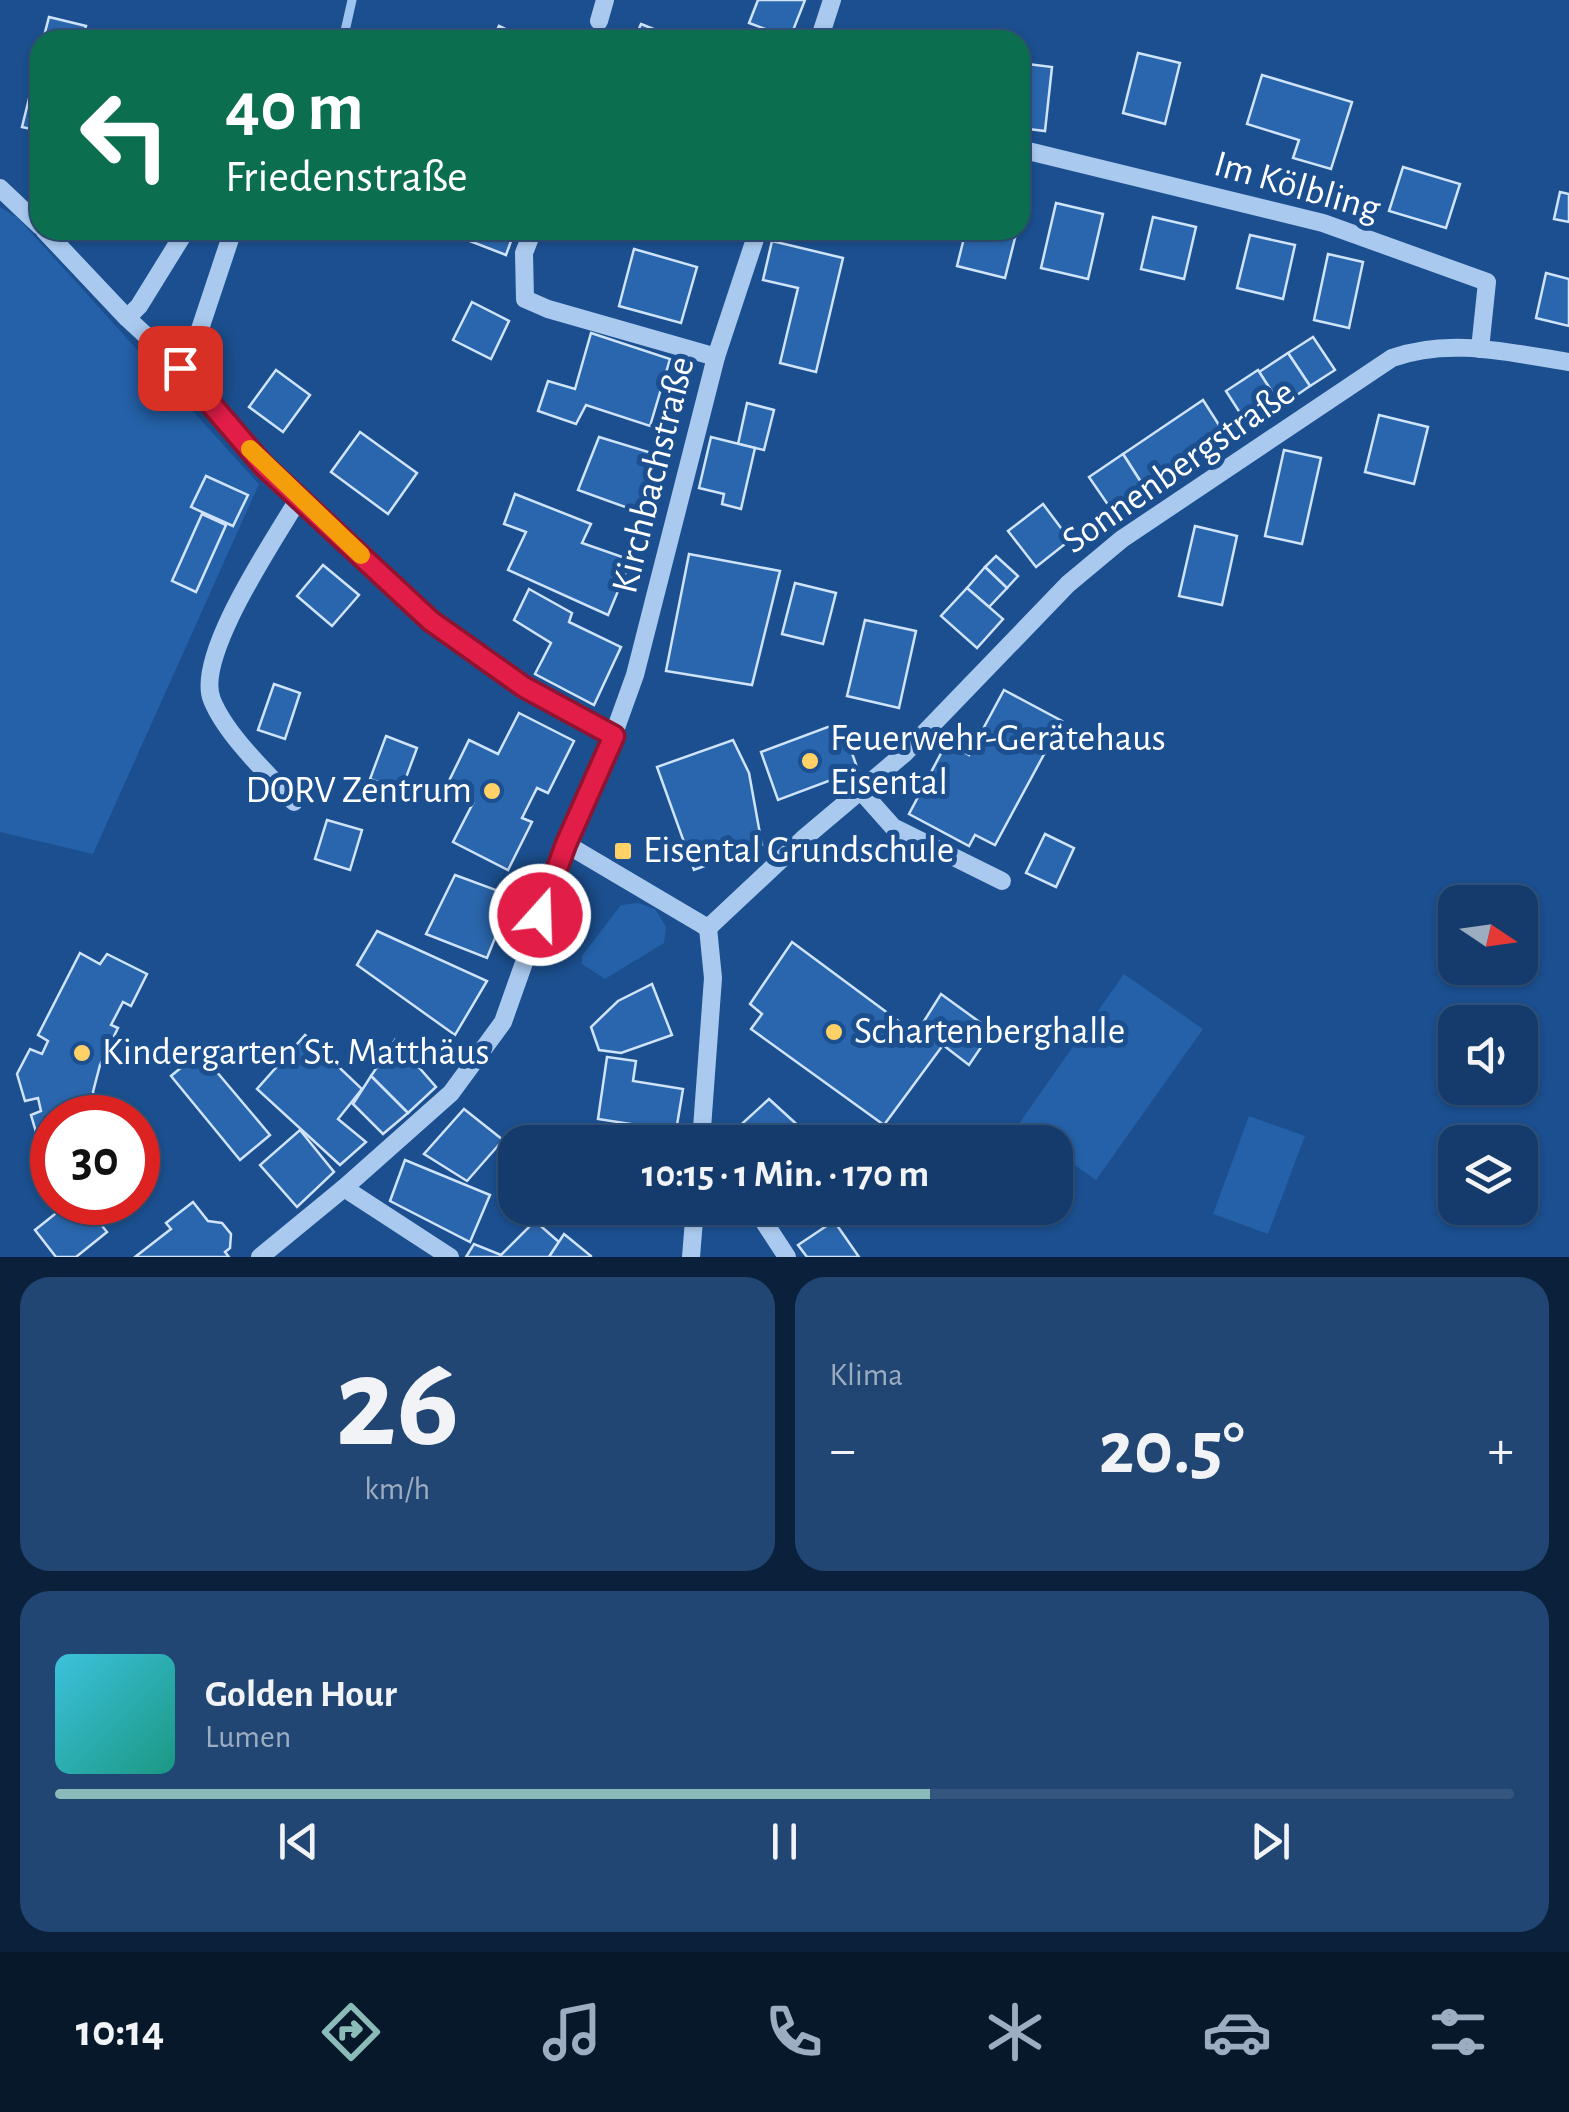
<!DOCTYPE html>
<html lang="de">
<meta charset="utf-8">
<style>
:root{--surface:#143b6b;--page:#214673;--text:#f1f3f6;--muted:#9dadc1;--line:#33557e;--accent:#8bbbb9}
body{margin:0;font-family:"Alegreya Sans",sans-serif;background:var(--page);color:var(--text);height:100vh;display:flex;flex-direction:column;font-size:38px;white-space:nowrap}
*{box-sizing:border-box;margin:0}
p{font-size:32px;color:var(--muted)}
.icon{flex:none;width:55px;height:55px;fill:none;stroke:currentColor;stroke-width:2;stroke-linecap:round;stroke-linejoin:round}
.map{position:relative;height:1257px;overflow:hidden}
.panel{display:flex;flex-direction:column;gap:20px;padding:20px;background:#0b203b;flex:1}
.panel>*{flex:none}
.guide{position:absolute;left:30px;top:30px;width:1000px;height:210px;border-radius:30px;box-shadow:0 2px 8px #0004,0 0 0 2px var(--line);background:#0b6e4f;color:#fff;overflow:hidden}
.needle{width:65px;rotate:103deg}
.buttons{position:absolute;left:1438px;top:885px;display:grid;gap:20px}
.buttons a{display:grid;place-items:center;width:100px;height:100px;border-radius:20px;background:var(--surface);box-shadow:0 2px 8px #0004,0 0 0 2px var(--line);font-size:50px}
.speed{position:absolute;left:30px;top:1095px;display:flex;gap:20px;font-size:50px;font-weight:700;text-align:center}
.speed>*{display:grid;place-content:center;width:130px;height:130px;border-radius:50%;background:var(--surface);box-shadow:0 2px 8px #0004,0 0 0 2px var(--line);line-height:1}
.speed .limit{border:15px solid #d22;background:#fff;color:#111}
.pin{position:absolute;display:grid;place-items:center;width:85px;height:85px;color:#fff;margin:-42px;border-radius:20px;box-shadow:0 5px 15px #0006}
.me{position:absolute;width:110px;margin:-55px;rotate:20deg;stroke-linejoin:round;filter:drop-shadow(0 0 8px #0008)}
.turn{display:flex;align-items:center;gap:35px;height:210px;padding:0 30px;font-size:45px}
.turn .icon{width:130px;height:130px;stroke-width:2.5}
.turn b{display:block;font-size:70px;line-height:85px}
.big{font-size:75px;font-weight:700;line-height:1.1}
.panel .tile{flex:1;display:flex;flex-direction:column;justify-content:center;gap:15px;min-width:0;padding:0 35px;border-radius:30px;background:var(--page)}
.panel .dial{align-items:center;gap:0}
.dial b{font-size:130px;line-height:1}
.song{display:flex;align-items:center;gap:30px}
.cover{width:120px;height:120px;border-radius:15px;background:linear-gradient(135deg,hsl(190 70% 55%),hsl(170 70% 35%))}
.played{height:10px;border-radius:5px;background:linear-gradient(90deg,var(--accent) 60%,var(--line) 60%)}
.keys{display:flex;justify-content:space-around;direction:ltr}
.heat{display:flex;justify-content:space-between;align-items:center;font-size:55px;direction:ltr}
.panel .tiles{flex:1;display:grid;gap:20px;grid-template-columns:1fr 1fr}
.tile:last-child{grid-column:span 2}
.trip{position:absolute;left:498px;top:1125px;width:575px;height:100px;border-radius:30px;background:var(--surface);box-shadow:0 2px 8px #0004,0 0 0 2px var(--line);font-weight:700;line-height:100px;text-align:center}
.menu{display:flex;height:160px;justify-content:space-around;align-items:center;background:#08182b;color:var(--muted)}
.menu .icon{width:70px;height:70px}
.menu .selected{color:var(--accent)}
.menu b{font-size:45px;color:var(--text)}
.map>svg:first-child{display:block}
</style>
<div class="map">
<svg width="1569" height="1257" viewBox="0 0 1569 1257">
<rect width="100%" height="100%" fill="#1b4f8f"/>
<g fill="#2461a8">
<polygon points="0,207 18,218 259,484 93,854 0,832"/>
<polygon points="638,903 655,909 666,927 664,943 605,979 582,964 582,956 621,905"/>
<polygon points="1124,974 1203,1029 1096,1180 1055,1151 1055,1142 1043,1142 1018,1125"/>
<polygon points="1249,1116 1305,1136 1268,1234 1213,1214"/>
</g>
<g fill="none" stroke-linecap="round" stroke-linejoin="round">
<polyline stroke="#9cc4f0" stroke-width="9" points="343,40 352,0"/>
</g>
<g fill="#2a66ad" stroke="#cfe3fa" stroke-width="2.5">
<polygon points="758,0 805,0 790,38 749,23"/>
<polygon points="49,17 86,26 82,40 43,40"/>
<polygon points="641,24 681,40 634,40"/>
<polygon points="499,26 529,40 492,40"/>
<polygon points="1138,53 1180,63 1165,124 1123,113"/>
<polygon points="40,54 40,131 22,127"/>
<polygon points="1020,63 1052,67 1045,131 1020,128"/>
<polygon points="1262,75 1352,102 1331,169 1293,158 1299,140 1247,124"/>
<polygon points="1403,167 1460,184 1446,228 1389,211"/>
<polygon points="1560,192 1569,194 1569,222 1554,219"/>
<polygon points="1056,203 1103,214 1088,279 1041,268"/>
<polygon points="1153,217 1196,227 1184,279 1141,269"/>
<polygon points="465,230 515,230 506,255 462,238"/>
<polygon points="966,230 1017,230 1005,278 957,266"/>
<polygon points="1250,235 1295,245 1283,299 1237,288"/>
<polygon points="772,241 843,258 816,372 780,363 798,288 763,280"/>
<polygon points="634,249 697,267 681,323 619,306"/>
<polygon points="1328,254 1363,262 1349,328 1314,320"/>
<polygon points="1546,273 1569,279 1569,326 1536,318"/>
<polygon points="472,302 509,321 491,359 453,340"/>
<polygon points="591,333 670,359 650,426 586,405 576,424 538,411 548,381 575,389"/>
<polygon points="1313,337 1335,370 1310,386 1288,353"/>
<polygon points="1288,353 1310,386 1281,406 1259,372"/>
<polygon points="276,370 310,395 283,432 249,407"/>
<polygon points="1258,370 1281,406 1249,427 1226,391"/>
<polygon points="1203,400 1226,436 1146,490 1123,454"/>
<polygon points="747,403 774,410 764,450 738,444"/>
<polygon points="1379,415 1428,427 1414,484 1365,472"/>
<polygon points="360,432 417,473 388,514 331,472"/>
<polygon points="599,437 655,454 639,512 578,490"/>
<polygon points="711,437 755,448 741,509 722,504 724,494 699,488"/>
<polygon points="1284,450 1321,458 1302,544 1265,536"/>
<polygon points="1123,454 1146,490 1113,512 1089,477"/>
<polygon points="206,476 248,495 233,526 191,507"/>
<polygon points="515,494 591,524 582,543 631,560 608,615 508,570 526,532 504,524"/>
<polygon points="1043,504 1070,540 1036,567 1008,531"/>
<polygon points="202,514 226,525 196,592 172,581"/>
<polygon points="1195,526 1237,536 1222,605 1179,596"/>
<polygon points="689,554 780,571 752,685 666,671"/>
<polygon points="996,556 1018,576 1007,588 985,567"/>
<polygon points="323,565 359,595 332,626 297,596"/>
<polygon points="985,567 1007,588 989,607 967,588"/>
<polygon points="795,583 836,593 823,644 782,634"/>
<polygon points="967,588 1003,619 977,648 941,616"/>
<polygon points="529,589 572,613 569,622 621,647 594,705 535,674 551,643 514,620"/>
<polygon points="865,620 916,631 899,708 847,696"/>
<polygon points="274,684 300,693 285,739 258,730"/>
<polygon points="1004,690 1062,721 995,845 975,835 969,846 909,814 947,742 969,755"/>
<polygon points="519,713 574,741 548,793 537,788 522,818 532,822 508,870 453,842 473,803 445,789 469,740 498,754"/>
<polygon points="841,722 858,770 778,800 761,752"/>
<polygon points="386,736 417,748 401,791 370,779"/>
<polygon points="733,740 749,773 762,845 694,870 657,767"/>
<polygon points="327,820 362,830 350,870 315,859"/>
<polygon points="1045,834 1074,848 1056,887 1026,873"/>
<polygon points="455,875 512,896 487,958 426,934"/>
<polygon points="377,931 487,981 455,1035 357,965"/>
<polygon points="792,942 916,1034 941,994 992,1031 969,1065 943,1045 884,1125 751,1029 762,1014 750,1004"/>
<polygon points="80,953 100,964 107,954 147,974 131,1006 123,1002 111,1025 118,1028 100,1065 93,1092 101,1118 52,1118 52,1164 46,1166 31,1115 41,1111 38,1098 25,1101 17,1074 30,1049 42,1054 48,1041 38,1035"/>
<polygon points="652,984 672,1035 621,1053 599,1050 591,1027 618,1001"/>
<polygon points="305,1035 362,1089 338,1119 366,1142 340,1165 257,1089"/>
<polygon points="395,1040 436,1087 408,1113 371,1076"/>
<polygon points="200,1052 270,1135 240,1160 171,1076"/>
<polygon points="607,1057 636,1061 633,1081 683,1089 676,1131 598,1119"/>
<polygon points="371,1076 408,1113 383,1134 353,1104"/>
<polygon points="769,1099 803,1130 795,1142 722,1142"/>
<polygon points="464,1109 503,1140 467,1181 424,1154"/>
<polygon points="300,1130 334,1172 297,1207 260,1165"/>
<polygon points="544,1132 575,1142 540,1142"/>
<polygon points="405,1160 490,1195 470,1242 390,1201"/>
<polygon points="70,1202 83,1202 107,1232 76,1257 56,1257 35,1230"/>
<polygon points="193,1202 208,1221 222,1223 231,1234 230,1248 225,1252 229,1257 135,1257 171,1229 166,1223"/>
<polygon points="535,1221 559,1242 549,1257 466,1257 474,1244 501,1255"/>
<polygon points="834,1221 859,1257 807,1257 798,1245"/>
<polygon points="564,1234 591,1256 591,1257 549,1257"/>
</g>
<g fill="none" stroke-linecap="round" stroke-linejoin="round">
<g stroke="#a9c9ee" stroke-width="18">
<polyline points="599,21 605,0"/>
<polyline points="819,40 832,0"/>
<polyline points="1020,149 1323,223 1487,282 1480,349"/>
<polyline points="0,188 40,226"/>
<polyline points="44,230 127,318 181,368 265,466 431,621 524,687 613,736"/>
<polyline points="533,230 524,253 525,299 548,309 716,357"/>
<polyline points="127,318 139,306 186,230"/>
<polyline points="181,368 192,353 233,230"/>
<polyline points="861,791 893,827 1002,881"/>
<path d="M294,802C268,774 226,735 212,700C194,657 276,537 299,498"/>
<polyline points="566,844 708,928"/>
<path d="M708,928L803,839L905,753L1068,584L1122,539L1392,358C1450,337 1510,353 1569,362"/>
<polyline points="701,1142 713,978 708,928"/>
<polyline points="344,1188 450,1257"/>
<polyline points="755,1208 787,1257"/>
<polyline points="260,1257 344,1188 451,1093 503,1022 566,844 613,736 635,675 716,357 758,230"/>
<polyline points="691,1257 695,1208"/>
</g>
</g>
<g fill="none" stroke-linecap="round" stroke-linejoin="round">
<g stroke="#92132f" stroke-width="25">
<polyline id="route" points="180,368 264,466 431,621 524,687 614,736 566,844 540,915"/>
</g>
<use href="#route" stroke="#e11d48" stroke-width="18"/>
<polyline stroke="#f59e0b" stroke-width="18" points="250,449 361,555"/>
</g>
<g fill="#ffd166" stroke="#1b4f8f" stroke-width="4">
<circle cx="810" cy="761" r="10"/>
<circle cx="492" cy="791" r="10"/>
<rect x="613" y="841" width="20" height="20" rx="5"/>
<circle cx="834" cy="1032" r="10"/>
<circle cx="82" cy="1053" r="10"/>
</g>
<g text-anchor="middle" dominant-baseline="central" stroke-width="10" stroke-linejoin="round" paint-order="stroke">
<g font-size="38" fill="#fff" stroke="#1b4f8f">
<text transform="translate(1297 187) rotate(16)">Im Kölbling</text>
<text transform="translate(1179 467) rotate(-35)">Sonnenbergstraße</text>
<text transform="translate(654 475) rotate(-76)">Kirchbachstraße</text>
</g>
<g font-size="38" fill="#fff" stroke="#1b4f8f" text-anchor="start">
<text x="830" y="739">Feuerwehr-Gerätehaus<tspan x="830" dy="44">Eisental</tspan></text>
<text x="472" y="791" text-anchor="end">DORV Zentrum</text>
<text x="643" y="851">Eisental Grundschule</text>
<text x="854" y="1032">Schartenberghalle</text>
<text x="102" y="1053">Kindergarten St. Matthäus</text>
</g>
</g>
</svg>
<div class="buttons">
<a><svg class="needle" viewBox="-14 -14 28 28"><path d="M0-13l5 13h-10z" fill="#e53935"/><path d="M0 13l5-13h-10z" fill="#9dadc1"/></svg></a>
<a><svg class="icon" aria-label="sound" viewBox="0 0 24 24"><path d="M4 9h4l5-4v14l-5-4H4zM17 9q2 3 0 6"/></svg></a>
<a><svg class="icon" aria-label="layers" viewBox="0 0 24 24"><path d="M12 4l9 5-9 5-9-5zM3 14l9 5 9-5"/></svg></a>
</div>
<div class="speed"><div class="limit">30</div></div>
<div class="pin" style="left:180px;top:368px;background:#d93025"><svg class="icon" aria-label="arrive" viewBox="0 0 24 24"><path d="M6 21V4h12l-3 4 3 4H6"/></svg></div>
<svg class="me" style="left:540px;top:915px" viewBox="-20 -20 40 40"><circle r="17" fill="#e11d48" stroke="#fff" stroke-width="3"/><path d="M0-11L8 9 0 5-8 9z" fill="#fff"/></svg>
<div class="trip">10:15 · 1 Min. · 170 m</div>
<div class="guide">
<div class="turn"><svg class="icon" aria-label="left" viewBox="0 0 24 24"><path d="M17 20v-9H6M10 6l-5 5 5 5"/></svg><div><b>40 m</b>Friedenstraße</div></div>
</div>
</div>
<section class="panel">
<div class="tiles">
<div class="tile dial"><b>26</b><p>km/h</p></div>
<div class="tile"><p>Klima</p>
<div class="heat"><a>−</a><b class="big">20.5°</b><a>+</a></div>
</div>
<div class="tile">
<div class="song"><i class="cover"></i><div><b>Golden Hour</b><p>Lumen</p></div></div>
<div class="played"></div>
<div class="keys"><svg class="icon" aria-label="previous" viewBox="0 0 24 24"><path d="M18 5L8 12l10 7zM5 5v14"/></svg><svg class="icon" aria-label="pause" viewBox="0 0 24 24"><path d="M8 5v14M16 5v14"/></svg><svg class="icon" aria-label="next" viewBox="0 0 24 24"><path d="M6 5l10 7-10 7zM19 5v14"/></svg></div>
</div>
</div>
</section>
<nav class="menu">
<b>10:14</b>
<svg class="icon selected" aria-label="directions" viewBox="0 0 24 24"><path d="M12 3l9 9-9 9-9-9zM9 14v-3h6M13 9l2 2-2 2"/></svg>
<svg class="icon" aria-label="music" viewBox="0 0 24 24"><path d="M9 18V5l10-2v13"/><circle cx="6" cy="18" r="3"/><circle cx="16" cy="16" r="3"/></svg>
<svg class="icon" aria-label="phone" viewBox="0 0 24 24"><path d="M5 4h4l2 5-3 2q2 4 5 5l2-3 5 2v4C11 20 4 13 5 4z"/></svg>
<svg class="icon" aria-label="climate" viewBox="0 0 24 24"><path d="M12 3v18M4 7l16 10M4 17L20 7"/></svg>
<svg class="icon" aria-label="car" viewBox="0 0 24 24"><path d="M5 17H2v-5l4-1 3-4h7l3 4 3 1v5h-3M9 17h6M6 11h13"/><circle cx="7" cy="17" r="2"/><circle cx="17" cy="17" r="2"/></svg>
<svg class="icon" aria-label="filters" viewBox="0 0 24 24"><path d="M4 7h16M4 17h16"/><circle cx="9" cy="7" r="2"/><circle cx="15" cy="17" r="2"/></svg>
</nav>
